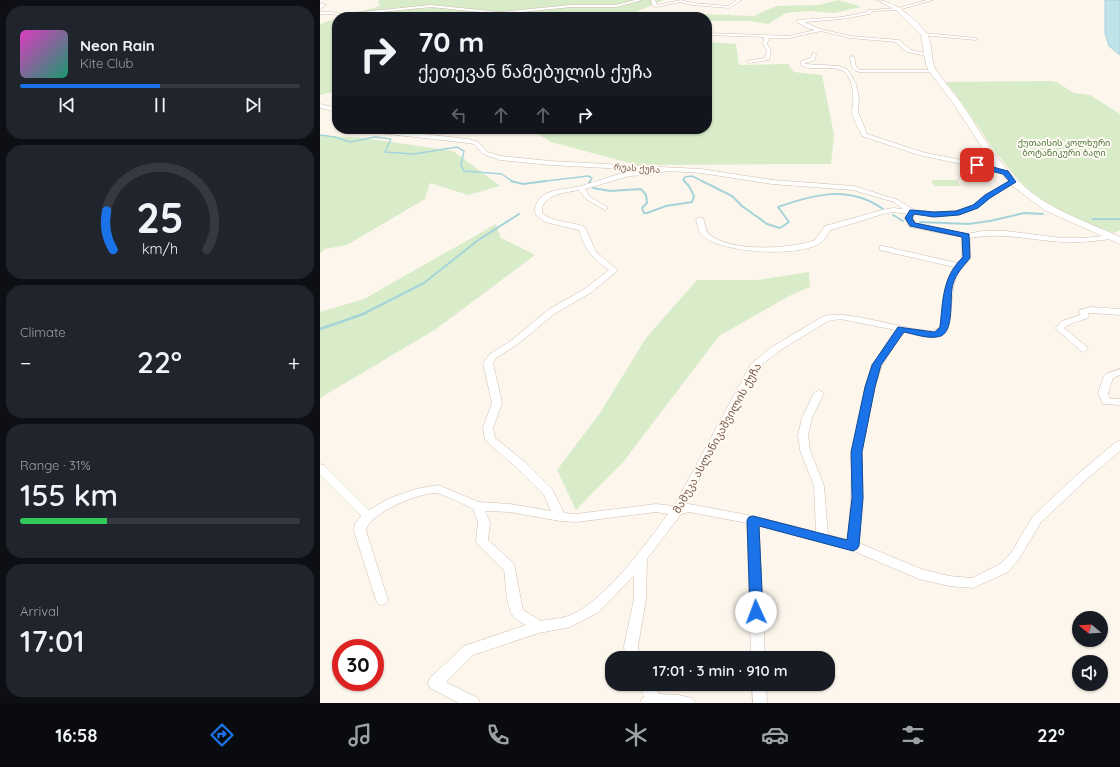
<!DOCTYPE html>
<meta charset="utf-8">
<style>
:root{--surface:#171b24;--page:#20242c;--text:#f1f3f6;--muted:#9ea1a6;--line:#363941;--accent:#1a73e8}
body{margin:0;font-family:Quicksand,"Noto Sans Georgian",sans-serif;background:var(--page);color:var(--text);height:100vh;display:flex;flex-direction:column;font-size:15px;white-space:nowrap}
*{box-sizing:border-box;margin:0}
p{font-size:13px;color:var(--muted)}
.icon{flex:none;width:22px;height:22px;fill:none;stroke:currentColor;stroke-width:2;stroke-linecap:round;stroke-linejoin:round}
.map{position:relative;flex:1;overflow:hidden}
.details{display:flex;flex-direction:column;gap:6px;padding:6px;background:#0d0f14;width:320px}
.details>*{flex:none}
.banner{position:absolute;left:12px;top:12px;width:380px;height:122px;border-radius:16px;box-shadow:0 1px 3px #0004;background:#171b24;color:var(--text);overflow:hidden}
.needle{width:26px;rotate:288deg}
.tools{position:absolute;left:752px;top:611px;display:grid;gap:8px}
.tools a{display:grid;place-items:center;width:36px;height:36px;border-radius:50%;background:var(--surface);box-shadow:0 1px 3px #0004;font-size:20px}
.speed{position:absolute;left:12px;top:639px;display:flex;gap:8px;font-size:20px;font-weight:700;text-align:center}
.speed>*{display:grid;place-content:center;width:52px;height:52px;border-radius:50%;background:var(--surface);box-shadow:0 1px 3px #0004;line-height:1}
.speed .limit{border:6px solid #d22;background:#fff;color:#111}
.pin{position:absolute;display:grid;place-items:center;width:34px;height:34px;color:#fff;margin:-17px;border-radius:8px;box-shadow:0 2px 6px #0006}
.me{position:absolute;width:44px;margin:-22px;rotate:358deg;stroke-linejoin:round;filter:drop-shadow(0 0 3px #0008)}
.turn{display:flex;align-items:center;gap:14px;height:84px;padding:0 20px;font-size:18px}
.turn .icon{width:52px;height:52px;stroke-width:2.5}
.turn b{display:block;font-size:28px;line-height:34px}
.lanes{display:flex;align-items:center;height:38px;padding:0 20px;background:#0003;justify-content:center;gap:20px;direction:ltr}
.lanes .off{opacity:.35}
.big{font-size:30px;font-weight:600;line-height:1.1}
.details .tile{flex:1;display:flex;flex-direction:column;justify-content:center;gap:6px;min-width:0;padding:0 14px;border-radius:16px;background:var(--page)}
.details .dial{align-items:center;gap:0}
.dial svg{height:104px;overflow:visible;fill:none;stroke:var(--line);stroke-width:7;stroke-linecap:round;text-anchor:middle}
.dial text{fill:var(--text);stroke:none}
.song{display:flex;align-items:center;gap:12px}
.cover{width:48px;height:48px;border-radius:6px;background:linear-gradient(135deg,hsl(310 70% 55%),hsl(160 70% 35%))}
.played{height:4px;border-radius:2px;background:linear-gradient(90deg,var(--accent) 50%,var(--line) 50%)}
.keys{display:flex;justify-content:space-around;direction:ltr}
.heat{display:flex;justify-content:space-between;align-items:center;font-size:22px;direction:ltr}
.charge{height:6px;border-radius:3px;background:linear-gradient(90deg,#34c759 31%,var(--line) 0)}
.trip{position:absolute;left:285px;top:651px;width:230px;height:40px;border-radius:16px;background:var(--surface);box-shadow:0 1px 3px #0004;font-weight:600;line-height:40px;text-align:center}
.tab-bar{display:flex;height:64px;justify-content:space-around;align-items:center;background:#090b0e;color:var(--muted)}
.tab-bar .icon{width:28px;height:28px}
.tab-bar .on{color:var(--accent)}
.tab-bar b{font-size:18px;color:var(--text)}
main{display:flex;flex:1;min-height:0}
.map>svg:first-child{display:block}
</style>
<main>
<section class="details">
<div class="tile">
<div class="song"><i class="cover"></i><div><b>Neon Rain</b><p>Kite Club</p></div></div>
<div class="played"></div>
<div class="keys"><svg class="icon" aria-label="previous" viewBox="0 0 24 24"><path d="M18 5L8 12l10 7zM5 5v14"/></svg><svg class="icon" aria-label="pause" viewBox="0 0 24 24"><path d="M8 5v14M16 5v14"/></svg><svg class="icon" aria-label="next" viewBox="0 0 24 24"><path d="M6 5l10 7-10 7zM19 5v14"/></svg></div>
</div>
<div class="tile dial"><svg viewBox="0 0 100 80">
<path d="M14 69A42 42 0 1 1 86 69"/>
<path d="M14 69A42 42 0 0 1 9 39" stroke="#1a73e8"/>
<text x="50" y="56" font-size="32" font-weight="700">25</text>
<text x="50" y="72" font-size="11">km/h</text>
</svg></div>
<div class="tile"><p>Climate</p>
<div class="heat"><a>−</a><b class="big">22°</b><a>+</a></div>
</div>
<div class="tile"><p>Range · 31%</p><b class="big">155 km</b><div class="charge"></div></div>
<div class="tile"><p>Arrival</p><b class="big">17:01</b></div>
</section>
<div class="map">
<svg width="800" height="703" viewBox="0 0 800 703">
<rect width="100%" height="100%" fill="#fdf6ec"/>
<g fill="#d8ecc9">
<polygon points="58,0 344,0 304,17 22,17 60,6"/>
<polygon points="519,0 541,7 514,13 491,11 466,13 448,24 429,21 387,21 387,17 333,17 382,14 434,16 456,6 498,5"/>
<polygon points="17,18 17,91 0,95 0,24"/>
<polygon points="387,42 416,44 419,65 468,64 474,72 502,75 514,135 511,164 317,165 231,142 209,129 387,129"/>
<path d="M732,81L738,83L754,93L770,95L800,114V230L794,233C771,225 744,216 724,202C684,175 656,119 626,82Z"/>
<polygon points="0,136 37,137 133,151 180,186 148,195 110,183 105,199 27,245 5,249 0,253"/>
<polygon points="611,180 637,180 640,186 614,186"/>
<polygon points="176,224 181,238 215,255 116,329 0,398 0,312 44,299"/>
<polygon points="489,272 490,287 469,296 399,336 304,461 256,510 237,470 280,413 326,338 377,280 438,280"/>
</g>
<polygon fill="#bfe3e8" stroke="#a5d3da" points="785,0 800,0 800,55 789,46 785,33"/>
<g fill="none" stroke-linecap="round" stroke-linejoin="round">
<g stroke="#a5d3da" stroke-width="1.5">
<polyline points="0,135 15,137 30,142 55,137 71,139 65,152 94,154 137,147 144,151 141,165 144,171 182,174 193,182"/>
<polyline points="218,182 268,176 272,178 270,182"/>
<polyline points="365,182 363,180 365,177 372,176 384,182"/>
</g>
<g stroke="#a5d3da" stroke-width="2">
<polyline points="191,181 203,184 226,181"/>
<path d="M382,181L412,196L422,206L447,224L460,228L469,222L458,207C495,194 529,185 563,209"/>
<polyline points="269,183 270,181"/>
<polyline points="273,188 290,191 321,189 326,195 327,203 322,208 324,213 327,213 346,206 372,202 374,196 369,186 364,181"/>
<polyline points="573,215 583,221"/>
<polyline points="773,219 800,219"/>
<polyline points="600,222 648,224 670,221 704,213 723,214"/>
<polyline points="43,314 104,283 157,241 199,214"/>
</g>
<polyline stroke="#a5d3da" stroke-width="2.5" points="0,329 46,313"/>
<g stroke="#d1beb0" stroke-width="1">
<g id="minor">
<polygon points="315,0 322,0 296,7 251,7 180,14 111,7 21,16 12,14 0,14 0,12 12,12 21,14 111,5 180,12 251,5 296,5"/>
<polygon points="331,0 335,0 337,5 361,0 372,3 408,6 417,0 422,0 409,8 372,5 360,2 336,7 332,5"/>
<polygon points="607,0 613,0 578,10 552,11 550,14 522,19 484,22 500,29 530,36 579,40 591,50 610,54 610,56 608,56 587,52 576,42 530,38 501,31 469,38 449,38 447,44 451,50 449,60 429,63 427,62 427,61 445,58 447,50 443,44 444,37 387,35 387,33 469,36 495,30 487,28 477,22 477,20 522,17 547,12 548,10 578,8"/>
<polygon points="0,3 6,5 0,9"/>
<polygon points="604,33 656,38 658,39 656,40 602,35"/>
<path d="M494,53L496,54L495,60L485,63V64L519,66L528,70L536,84L539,99L538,112L547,134L602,152L671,166L688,173L685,175L669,170L599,155L542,136C539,129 534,121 532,113C532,110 533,107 533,104C534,93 532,74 521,70C508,65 492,72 481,65V61L491,58L492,54Z"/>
<path d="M532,56L534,57L536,67L540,70H613L615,71L613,72H539C531,70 531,64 530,57Z"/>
<polygon points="0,104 17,108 17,112 0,108"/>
<polygon points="38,129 57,129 148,139 158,142 167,152 181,156 230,161 324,166 327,168 324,170 230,165 180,160 163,154 154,144 148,143 41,131"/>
<path d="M340,167L381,169L452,180L534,186L578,200L594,210L614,212L636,211L653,206L665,195L693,180L695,181V183L669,197L657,208L639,214L614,216L594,214L593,218L595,223L646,234L663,231H686L742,238H765L791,235L795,237L791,239C775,241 758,243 742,242C710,240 681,232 650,238V258L640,270L634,283L630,316L626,330L623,334L613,336L583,332L562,365L555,387L542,452L543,498L539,543L601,569L629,576L652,578L680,564L691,553L713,516L759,473L796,442L800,441V451L767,479L721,522L699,559L688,572L653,588L629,586L599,579L531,550L439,526L445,658H431L427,523L369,512L361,514L327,559L326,599L318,646L319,658H305L304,646L314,599V575L279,612L250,627L219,633L153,655L126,682L158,698L160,703H139L110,688L108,683L110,678L144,646L206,625C202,623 196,620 193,616C186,607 186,582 184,570L158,545L156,542L158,522L153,509C146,505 123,494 116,493C99,493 48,513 46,531L68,600L66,604L62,605L58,604L56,600L34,531L35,524L41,516L0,475V464L4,465L49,510L70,498L96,489L118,485L159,502L190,504L231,511L224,495L197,468L165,440L163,428L172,403L163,363L170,354L192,340L228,310L266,288L289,270C273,259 264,249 259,230L225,222L216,215C213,209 217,201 222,196C231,189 249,189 261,186C276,182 292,175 308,172C321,170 328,172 340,167ZM348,171L381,173L452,184L533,190L574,202L583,209L573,208L562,210L505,226L495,240C471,249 408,253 388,233C385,229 385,223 383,218H377L376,220C378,225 378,230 381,234C398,254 483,258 502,242C506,239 507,233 511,230L563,214L573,212L588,214L585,218L589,227L642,237V258L637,263L563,246H560V250L634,267C620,288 627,307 619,328C609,340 527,306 502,317L452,347L431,364L354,506L336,504L256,514L244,513L232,489L205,462L175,438L173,428L182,403L173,363L176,358L198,344L234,314L272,292L298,270L276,252L265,227C251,221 234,223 222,213C221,194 245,193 259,190L266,199L285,210L287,209V207L270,197L265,189L309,176L329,175ZM520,319L576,330L552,365L545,387L532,452L531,498L528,540L508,535L504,486L490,450L488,435L492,418L504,393L499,390L494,393L482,418L478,435L480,450L494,486L496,532L433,516L369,504H366L440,366L459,351L508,321ZM165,511L190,512L240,521L256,522L336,512L348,514C325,545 284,603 248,616C239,619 229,619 221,621L203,610L194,564L168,540L170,522Z"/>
<path d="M771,307L800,309V315L771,313H768L769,316L768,318C760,321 751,322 744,328L767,347L768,349L764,352L761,351L735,328L742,321L760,315L759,312L760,310Z"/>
<polygon points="800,369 800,375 793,378 788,393 790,399 800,399 800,405 783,404 778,393 784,376 786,374"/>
<polygon points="317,684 332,684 339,694 358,695 373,698 375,703 320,703 322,698 325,697"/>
<polygon points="432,684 446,684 447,703 433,703"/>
</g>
</g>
<g stroke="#d6c0b0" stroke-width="1">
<path id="secondary" d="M557,0C573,0 597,20 606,33C613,41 610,60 616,70C624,82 634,93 642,104C659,130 675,159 697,180C725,208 765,221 800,237V244L724,210L690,184L671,161L633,103L609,71L606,65L601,35L576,10Z"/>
</g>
<use href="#minor" fill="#fff" fill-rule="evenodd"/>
<use href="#secondary" fill="#fff" fill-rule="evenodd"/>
</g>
<path fill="#1a73e8" stroke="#114b97" d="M657,163L688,171L696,182L670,198L658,208L639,215L614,217L594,214L592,218L595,223L649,234L650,258C644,266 636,273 633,284C629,296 635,330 621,336C610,340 594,334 584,332L561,365L555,387L542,452L543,498L539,546L537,549L533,551L439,526L443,612L441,616L436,618L432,616L430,612L427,520L429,517L433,516L527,540L532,498L531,452L545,387L552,365L578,327L614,332L616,331L620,327C623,301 622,277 643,257L642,237L590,226L585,218L590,210H592L614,212L636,211L653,205L665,195L689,181L683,174L655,167L654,165Z"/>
<g text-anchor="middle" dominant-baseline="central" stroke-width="4" stroke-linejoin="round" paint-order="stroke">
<g font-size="9" fill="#537a41" stroke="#fffaf3">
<text x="744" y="142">ქუთაისის კოლხური<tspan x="744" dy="10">ბოტანიკური ბაღი</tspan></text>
</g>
<g font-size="9" fill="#7a5c4d" stroke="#fffaf3">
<text transform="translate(317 168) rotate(4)">რუას ქუჩა</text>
</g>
<g font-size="11" fill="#7a5c4d" stroke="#fffaf3">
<text transform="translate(397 438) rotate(-61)">მამუკა ასლანიკაშვილის ქუჩა</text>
</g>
</g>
</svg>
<div class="tools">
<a><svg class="needle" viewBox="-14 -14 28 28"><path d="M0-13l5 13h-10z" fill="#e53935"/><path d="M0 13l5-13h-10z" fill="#9ea1a6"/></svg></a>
<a><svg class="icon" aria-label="sound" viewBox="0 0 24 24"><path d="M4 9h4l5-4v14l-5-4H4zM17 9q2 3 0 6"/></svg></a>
</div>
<div class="speed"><div class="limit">30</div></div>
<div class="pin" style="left:657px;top:165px;background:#d93025"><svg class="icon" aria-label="arrive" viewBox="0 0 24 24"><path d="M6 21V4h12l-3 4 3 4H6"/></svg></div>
<svg class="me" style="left:436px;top:612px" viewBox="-20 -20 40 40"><circle r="19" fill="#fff"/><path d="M0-13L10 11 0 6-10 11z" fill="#1a73e8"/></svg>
<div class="trip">17:01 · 3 min · 910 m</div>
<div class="banner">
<div class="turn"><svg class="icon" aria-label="right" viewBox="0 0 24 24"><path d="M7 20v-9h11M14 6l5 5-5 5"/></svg><div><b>70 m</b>ქეთევან წამებულის ქუჩა</div></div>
<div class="lanes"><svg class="icon off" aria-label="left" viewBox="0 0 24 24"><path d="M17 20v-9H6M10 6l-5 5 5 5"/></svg><svg class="icon off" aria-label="ahead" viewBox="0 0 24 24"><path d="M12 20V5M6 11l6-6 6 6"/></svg><svg class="icon off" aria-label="ahead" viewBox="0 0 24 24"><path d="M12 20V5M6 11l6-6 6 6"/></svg><svg class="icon" aria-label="right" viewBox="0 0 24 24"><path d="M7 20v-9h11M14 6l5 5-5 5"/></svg></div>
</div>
</div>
</main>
<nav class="tab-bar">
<b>16:58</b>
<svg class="icon on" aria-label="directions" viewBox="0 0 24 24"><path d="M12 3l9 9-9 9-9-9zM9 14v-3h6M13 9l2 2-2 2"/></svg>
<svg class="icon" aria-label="music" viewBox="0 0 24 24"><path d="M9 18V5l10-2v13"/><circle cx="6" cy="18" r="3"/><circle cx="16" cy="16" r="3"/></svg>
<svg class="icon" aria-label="phone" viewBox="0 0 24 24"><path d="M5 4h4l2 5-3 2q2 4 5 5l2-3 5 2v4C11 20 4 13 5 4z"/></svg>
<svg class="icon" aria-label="climate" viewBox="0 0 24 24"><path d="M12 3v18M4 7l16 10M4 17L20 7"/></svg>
<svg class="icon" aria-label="car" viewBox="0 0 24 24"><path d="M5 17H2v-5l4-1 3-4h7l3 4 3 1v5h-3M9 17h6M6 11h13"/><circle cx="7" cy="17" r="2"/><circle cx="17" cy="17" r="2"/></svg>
<svg class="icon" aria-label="filters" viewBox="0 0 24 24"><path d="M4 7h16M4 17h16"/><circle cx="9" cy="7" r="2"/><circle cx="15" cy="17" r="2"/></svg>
<b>22°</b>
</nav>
